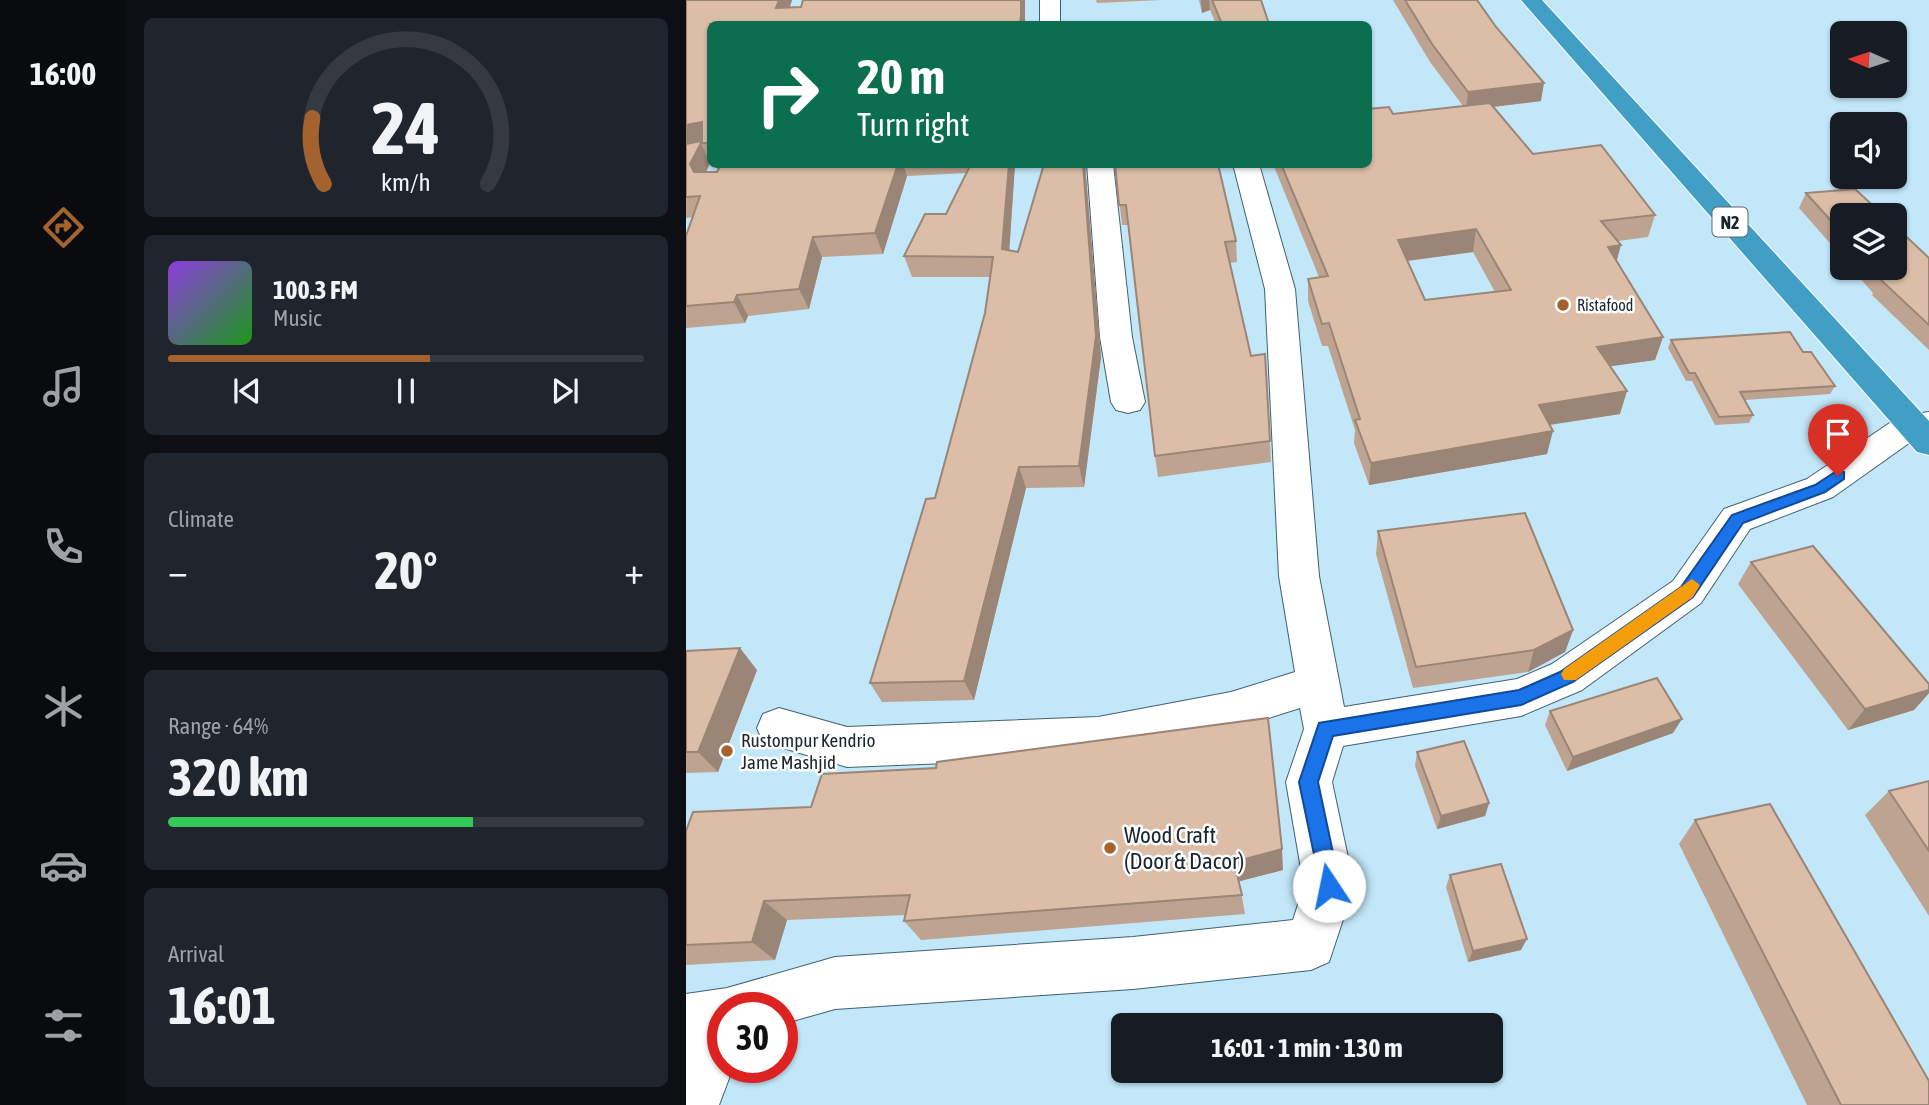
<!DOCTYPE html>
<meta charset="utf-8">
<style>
:root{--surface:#171b24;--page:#20242c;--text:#f1f3f6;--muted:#9ea1a6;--line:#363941;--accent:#a4632e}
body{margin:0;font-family:"Asap Condensed",sans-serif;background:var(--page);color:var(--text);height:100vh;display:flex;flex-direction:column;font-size:26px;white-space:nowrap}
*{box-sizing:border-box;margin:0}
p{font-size:23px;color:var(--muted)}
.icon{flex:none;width:38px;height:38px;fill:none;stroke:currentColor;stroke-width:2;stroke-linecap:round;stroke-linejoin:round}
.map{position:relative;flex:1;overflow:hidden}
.drawer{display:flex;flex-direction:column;gap:18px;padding:18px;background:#0d0f14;width:560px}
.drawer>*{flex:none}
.banner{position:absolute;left:21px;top:21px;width:665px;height:147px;border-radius:10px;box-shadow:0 2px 5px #0004;background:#0b6e4f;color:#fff;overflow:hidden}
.needle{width:46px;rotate:273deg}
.controls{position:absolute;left:1144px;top:21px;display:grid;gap:14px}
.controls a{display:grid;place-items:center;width:77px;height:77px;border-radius:10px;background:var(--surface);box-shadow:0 2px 5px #0004;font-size:35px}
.speed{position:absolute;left:21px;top:992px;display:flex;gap:14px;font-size:35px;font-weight:700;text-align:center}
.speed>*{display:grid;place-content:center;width:91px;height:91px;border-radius:50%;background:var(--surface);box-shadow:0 2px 5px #0004;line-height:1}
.speed .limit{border:10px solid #d22;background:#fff;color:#111}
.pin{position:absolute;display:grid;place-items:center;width:60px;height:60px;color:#fff;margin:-72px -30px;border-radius:50% 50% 50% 0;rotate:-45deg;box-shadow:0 0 7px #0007}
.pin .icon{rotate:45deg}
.me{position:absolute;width:77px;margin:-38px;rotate:349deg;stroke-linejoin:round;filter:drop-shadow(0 0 5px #0008)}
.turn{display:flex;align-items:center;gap:24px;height:147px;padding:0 35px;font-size:32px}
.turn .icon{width:91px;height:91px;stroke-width:2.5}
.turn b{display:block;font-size:49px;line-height:60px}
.big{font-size:52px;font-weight:700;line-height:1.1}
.drawer .widget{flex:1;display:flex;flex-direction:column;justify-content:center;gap:10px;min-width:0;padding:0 24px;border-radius:10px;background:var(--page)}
.drawer .dial{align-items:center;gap:0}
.dial svg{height:182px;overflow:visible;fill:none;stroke:var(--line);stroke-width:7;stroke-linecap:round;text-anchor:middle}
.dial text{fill:var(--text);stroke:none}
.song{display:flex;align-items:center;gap:21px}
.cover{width:84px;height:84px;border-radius:10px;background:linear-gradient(135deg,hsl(270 70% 55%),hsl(120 70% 35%))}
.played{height:7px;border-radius:4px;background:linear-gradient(90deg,var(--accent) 55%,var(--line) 55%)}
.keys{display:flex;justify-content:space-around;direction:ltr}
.heat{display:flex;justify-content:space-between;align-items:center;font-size:38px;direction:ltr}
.charge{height:10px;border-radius:5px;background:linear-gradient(90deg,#34c759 64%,var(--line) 0)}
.trip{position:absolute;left:425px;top:1013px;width:392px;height:70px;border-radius:10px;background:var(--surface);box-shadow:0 2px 5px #0004;font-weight:700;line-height:70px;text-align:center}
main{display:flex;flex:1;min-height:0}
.tabs{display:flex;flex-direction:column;width:126px;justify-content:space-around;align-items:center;background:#090b0e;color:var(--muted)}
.tabs .icon{width:49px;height:49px}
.tabs .on{color:var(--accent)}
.tabs b{font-size:32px;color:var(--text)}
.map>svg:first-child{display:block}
</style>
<main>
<nav class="tabs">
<b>16:00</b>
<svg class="icon on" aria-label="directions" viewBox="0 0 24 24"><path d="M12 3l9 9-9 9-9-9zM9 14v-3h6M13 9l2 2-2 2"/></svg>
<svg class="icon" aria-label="music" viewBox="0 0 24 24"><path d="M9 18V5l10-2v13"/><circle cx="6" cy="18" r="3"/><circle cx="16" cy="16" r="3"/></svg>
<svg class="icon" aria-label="phone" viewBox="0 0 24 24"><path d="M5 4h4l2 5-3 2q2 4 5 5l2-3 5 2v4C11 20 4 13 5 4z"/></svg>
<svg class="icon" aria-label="climate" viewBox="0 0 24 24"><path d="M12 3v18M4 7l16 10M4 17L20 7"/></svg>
<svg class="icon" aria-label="car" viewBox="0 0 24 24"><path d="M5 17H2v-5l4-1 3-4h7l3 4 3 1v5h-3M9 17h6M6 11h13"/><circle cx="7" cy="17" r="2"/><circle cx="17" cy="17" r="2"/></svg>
<svg class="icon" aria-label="filters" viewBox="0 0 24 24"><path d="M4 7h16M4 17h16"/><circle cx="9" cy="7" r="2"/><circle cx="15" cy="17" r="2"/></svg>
</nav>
<section class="drawer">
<div class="widget dial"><svg viewBox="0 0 100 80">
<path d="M14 69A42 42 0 1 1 86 69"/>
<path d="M14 69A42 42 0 0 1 9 40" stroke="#a4632e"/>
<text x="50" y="56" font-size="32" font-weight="700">24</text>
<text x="50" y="72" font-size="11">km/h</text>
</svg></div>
<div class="widget">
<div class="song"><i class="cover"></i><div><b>100.3 FM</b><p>Music</p></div></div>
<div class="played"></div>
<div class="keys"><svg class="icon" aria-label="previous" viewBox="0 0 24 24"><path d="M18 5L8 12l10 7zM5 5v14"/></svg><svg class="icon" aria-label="pause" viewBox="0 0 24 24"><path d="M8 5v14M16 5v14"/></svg><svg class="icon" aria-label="next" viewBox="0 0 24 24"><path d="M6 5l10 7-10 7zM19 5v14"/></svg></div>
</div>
<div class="widget"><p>Climate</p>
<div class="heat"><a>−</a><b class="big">20°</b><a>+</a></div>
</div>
<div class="widget"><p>Range · 64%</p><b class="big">320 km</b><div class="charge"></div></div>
<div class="widget"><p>Arrival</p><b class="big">16:01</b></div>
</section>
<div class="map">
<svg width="1243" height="1105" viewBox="0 0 1243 1105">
<rect width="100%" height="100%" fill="#c2e7f9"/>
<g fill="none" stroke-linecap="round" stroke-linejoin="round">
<g stroke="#406171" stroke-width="2">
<g id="minor">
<rect x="354" y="0" width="20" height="24"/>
<polygon points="401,164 427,164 446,337 459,402 454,410 442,413 430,410 425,402 414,337"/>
<polygon points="547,164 573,164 609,289 633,576 658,707 831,679 866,664 987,581 1038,509 1121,479 1214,416 1243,412 1243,436 1233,436 1147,497 1064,529 1015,603 896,690 835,716 657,746 646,782 668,886 643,962 625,970 447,989 149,1009 96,1024 96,1008 37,1008 37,1068 47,1068 33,1105 0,1105 0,994 41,988 149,957 447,937 607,920 618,886 600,782 618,729 614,708 545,730 412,757 161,767 77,742 71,728 77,714 93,708 161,727 412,717 545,692 609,672 593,576 579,289"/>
</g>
</g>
<g stroke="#fff" stroke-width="2">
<polygon id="highway" points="835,0 856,0 1243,421 1243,455 1231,452"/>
</g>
<use href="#minor" fill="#fff" fill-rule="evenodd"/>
<use href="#highway" fill="#419ec4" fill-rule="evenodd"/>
</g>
<g fill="#bda390" fill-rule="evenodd">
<polygon points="0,0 106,0 104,7 339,0 24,143 24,163 20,172 31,172 35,164 329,164 323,250 332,252 358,164 399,164 415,357 398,487 340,488 288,700 196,702 184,683 249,498 299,313 304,277 226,277 218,256 260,214 281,173 221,176 197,254 136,257 123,309 62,316 59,323 0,328 0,236 6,217 0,218"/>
<polygon points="410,0 475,0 411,3"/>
<polygon points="513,0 575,0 583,24 530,24 524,10 516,13"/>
<path d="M707,0H791L855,101L807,107L847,154L969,215L962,237L932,241L931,261L977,337L969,360L925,366L934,414L864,425L861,454L683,485L668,443L669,430L642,346H636L622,301V279L633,277L587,164H682L707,114L777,106L744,62ZM787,252L809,292L739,300L722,261Z"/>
<polygon points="429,164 550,241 551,262 544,263 565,356 579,354 585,462 472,477 469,456 442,225 436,225"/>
<polygon points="1120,193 1157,215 1157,258 1113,208"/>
<polygon points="1243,258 1243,350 1186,295 1187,293 1165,268 1209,268"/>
<polygon points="985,340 1117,352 1149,386 1144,394 1059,400 1067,415 1063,423 1029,425 1006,381 1000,381 982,348"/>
<polygon points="692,531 887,630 879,652 842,672 727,688 690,554"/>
<polygon points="1065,562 1243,684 1243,693 1228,710 1162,730 1052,584"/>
<polygon points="0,651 71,670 32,772 0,773"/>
<polygon points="864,711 987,733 881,771 859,725"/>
<polygon points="731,752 803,803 799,816 751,829 729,766"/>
<polygon points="1243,781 1243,916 1179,815 1203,791"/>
<polygon points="125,807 597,870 553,881 559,914 235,940 218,921 220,915 101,920 89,960 0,965 0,831"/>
<polygon points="1009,820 1243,1105 1121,1105 993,844"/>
<polygon points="764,875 835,950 782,962 760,887"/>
</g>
<g fill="#9a8576">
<polygon points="93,0 106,0 98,24 90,8"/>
<polygon points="335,0 339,0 339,24 334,24"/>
<polygon points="515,0 523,0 524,10 516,13"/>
<polygon points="858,83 855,101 780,110 782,92"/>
<polygon points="16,122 24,140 15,143 24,163 15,184 4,164 0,146 0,125"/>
<polygon points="212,164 217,164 221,176 197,254 189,233"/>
<polygon points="323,164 329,164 322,270 316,249"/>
<polygon points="397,164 399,164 415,357 398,487 393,466"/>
<polygon points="790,229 787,252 711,262 712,240"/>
<polygon points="127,237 136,257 123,309 113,289"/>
<polygon points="935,245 929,267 922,247"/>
<polygon points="51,295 62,316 59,323 48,302"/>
<polygon points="977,337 969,360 905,369 911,347"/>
<polygon points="941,391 934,414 848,427 853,405"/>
<polygon points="867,431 861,454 683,485 685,463"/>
<polygon points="333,467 340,488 288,700 278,681"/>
<polygon points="887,630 879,652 842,672 848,650"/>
<polygon points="54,648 71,670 32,772 12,752"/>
<polygon points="1243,690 1243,693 1228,710 1162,730 1179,709"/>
<polygon points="996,719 987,733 881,771 887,757"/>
<polygon points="803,803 799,816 751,829 755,816"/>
<polygon points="596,849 597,870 551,882 548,862"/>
<polygon points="78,901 101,920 89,960 66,942"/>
<polygon points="841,939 835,950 782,962 787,951"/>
</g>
<g fill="#dcbea8" stroke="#9a8576" stroke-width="2" fill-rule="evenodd">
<polygon points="0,0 93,0 90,8 115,7 117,0 335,0 335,15 334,24 24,24 24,143 15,143 4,164 8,172 31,172 35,164 212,164 189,233 127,237 113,289 51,295 48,302 0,306 0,236 14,196 0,197 0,144 16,141 16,122 0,125"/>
<polygon points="526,0 575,0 583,24 536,24"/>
<polygon points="719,0 791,0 810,27 858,83 782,92 746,44"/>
<path d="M804,103L847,154L915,145L969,215L915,221L935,245L922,247L977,337L911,347L941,391L853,405L867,431L685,463L669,420L674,419L643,323L636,324L622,279L642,276L595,164H682V109L703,107L707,114ZM790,229L825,290L739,300L712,240Z"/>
<polygon points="285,164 323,164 316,249 332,252 358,164 397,164 410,336 393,466 333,467 278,681 184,683 240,499 249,498 299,313 307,257 218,256 239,214 260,214"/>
<polygon points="429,164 532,164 550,241 539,242 565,356 579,354 584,441 469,456 440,205 433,205"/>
<polygon points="1169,189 1197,215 1157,215 1157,234 1120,193"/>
<polygon points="1209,226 1243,258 1243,325 1194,279 1197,279 1187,268 1209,268"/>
<polygon points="1104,332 1117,352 1125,352 1149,386 1054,392 1067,415 1033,417 1009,373 1003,373 985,340"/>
<polygon points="839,513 887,630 848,650 730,667 692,531"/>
<polygon points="1127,546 1243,684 1243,690 1179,709 1065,562"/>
<polygon points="54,648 12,752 0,752 0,651"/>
<polygon points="971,678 996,719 887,757 864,711"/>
<polygon points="582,718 596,849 548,862 556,895 218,921 224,895 78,901 66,942 0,945 0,831 7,812 125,807 136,774 250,768 251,762"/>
<polygon points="778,741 803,803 755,816 731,752"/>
<polygon points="1243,781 1243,851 1203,791"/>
<polygon points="1084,804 1243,1081 1243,1105 1155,1105 1009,820"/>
<polygon points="815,864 841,939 787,951 764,875"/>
</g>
<polygon fill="#1a73e8" stroke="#114b97" stroke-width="2" points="1152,470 1158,472 1158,479 1139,492 1057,523 1007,597 887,682 835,705 647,736 632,782 654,886 651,893 643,896 636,893 613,782 633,723 833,690 874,672 995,587 1046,515 1129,485"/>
<polygon fill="#f59e0b" points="1006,579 1014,585 1007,597 890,680 878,680 875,674 878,669"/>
<g fill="#a4632e" stroke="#fff" stroke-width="2.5">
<circle cx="877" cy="305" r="7"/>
<circle cx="41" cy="751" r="7"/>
<circle cx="424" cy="848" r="7"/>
</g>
<g text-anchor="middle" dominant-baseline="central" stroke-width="5" stroke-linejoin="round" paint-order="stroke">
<g font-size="16" fill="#18262d" stroke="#fff" text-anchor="start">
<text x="891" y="305">Ristafood</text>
</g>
<rect fill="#fff" stroke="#5d676c" stroke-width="2" x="1026.5" y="207.5" width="35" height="29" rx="5"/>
<g font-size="18" font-weight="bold" fill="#18262d">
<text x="1044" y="222">N2</text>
</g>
<g font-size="19" fill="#18262d" stroke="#fff" text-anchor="start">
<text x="55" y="740">Rustompur Kendrio<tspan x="55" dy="22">Jame Mashjid</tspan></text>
</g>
<g font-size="23" fill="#18262d" stroke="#fff" text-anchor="start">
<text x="438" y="835">Wood Craft<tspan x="438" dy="26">(Door &amp; Dacor)</tspan></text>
</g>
</g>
</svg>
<div class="controls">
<a><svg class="needle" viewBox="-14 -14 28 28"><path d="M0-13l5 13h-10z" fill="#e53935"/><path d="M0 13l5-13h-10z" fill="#9ea1a6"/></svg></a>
<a><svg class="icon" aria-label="sound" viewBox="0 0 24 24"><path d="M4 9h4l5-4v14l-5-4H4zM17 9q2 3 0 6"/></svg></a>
<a><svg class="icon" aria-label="layers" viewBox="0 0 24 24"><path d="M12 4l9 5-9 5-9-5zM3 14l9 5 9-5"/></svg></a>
</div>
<div class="speed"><div class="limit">30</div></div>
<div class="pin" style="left:1152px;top:476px;background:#d93025"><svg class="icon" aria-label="arrive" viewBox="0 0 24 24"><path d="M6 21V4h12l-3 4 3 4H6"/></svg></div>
<svg class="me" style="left:643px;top:886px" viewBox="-20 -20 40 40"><circle r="19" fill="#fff"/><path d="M0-13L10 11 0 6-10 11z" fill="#1a73e8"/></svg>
<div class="trip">16:01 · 1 min · 130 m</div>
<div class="banner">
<div class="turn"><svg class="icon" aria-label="right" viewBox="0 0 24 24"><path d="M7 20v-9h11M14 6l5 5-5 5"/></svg><div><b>20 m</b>Turn right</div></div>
</div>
</div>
</main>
